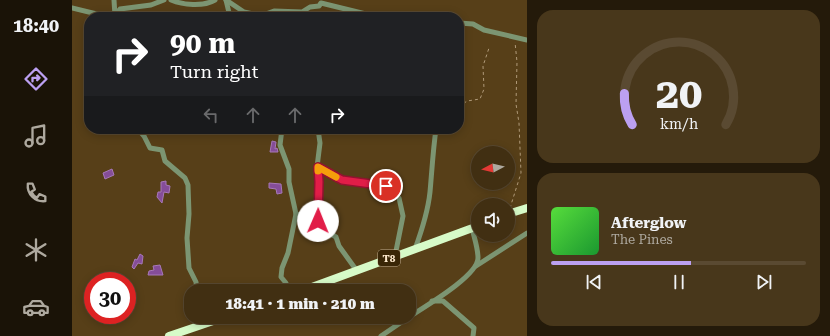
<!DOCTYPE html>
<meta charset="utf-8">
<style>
:root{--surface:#412f12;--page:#48371b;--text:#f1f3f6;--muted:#aea99f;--line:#5a4a32;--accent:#bca0f2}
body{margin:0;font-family:"Roboto Serif",serif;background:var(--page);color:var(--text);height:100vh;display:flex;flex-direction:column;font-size:15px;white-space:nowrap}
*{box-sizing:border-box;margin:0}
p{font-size:13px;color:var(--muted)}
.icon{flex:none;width:22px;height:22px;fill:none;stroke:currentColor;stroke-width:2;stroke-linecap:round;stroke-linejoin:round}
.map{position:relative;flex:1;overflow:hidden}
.panel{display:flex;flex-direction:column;gap:10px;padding:10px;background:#241a0a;width:303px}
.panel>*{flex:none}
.guide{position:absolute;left:12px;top:12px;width:380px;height:122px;border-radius:16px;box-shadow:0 2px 10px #0003,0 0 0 1px var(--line);background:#202124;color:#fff;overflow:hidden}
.needle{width:26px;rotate:263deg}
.fabs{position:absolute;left:399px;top:146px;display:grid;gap:8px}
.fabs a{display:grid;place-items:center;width:44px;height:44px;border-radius:50%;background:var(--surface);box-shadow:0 2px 10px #0003,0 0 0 1px var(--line);font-size:20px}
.speed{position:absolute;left:12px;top:272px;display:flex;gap:8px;font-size:20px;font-weight:700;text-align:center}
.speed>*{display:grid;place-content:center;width:52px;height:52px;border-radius:50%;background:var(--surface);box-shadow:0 2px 10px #0003,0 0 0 1px var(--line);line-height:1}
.speed .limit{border:6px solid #d22;background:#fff;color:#111}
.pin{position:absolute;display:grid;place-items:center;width:34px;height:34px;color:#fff;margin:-17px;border:2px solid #fff;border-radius:50%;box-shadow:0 1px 4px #0007}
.me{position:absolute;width:44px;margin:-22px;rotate:1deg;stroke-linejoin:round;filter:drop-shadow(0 0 3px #0008)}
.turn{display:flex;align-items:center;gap:14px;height:84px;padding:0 20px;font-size:18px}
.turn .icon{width:52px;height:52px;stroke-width:2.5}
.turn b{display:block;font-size:28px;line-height:34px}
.lanes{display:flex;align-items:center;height:38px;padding:0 20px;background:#0003;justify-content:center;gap:20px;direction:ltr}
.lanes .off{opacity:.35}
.panel .widget{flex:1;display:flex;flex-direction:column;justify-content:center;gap:6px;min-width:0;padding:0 14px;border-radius:16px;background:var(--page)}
.panel .dial{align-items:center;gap:0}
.dial svg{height:104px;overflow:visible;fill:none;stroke:var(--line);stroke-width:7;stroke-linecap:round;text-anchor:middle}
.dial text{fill:var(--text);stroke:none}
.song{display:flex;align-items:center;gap:12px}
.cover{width:48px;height:48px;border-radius:6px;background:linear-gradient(135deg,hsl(110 70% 55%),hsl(130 70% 35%))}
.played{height:4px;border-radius:2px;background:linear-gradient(90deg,var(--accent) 55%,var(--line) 55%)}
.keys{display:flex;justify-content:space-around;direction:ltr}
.trip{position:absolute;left:112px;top:284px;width:232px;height:40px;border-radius:16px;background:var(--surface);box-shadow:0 2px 10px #0003,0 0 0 1px var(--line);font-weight:800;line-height:40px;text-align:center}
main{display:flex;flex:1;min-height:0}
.menu{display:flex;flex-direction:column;width:72px;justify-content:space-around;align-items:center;background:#1a1307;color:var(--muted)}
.menu .icon{width:28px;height:28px}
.menu .active{color:var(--accent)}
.menu b{font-size:18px;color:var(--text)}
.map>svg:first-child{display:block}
</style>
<main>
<nav class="menu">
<b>18:40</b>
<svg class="icon active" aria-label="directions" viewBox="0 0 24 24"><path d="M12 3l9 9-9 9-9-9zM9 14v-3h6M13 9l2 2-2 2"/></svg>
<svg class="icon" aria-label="music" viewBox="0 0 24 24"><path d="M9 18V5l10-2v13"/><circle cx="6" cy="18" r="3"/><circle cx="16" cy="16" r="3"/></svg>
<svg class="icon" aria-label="phone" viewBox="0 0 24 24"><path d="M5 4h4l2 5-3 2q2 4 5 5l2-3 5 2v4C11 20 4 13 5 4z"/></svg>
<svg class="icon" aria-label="climate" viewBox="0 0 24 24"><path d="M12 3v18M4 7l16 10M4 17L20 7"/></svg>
<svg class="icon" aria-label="car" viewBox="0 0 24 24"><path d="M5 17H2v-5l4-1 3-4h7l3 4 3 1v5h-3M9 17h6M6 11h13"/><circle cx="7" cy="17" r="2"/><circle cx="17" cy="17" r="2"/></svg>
</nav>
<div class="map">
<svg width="455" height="336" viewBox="0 0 455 336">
<rect width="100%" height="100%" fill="#573f18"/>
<g fill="#854d98" stroke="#a778b8">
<polygon points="200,141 204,142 203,149 205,148 206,152 198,152"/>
<polygon points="40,169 42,175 33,179 31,173"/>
<polygon points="94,181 94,185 98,186 97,193 92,192 90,203 85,197 86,192 89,192 89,182"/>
<polygon points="197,183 209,184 210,193 205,194 204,189 197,188"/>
<polygon points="68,254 71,256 70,264 66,263 62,269 60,267 63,259 65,260"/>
<polygon points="88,265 91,275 76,275 77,271 82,270 81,266"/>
</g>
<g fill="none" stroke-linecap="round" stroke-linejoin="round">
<g stroke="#b09a79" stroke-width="1" stroke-dasharray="3 3" stroke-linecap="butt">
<polyline points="387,107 395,101 408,99 412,89 411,66 417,48"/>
<polyline points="438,208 449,173 447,123 444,104 445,62 443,42"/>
</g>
<g stroke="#7c9572" stroke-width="5">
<polyline points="42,0 43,16"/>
<path d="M99,0C111,5 131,7 143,0"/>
<polyline points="154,0 172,12 181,14 191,15 202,11 230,12 238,7 247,6 249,3 306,17"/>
<polyline points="154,0 158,17"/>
<polyline points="0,8 37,17"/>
<polyline points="38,17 43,15 48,9 79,5 92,0"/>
<polyline points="387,23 401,24 412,30 455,40"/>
<polyline points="66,129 72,136 78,148 90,150 93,161 113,178 116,185 117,214 115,238 117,268 124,282 125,291"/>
<polyline points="210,129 208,145 217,169 217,182 224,214 216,253 210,268 209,277 214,283 212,291"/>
<polyline points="246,129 248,143 245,167 270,180 314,186 327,198 331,216 323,256"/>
<polyline points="245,167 247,182 246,221"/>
<polyline points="224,214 245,219 252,230 264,237 267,246 285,271"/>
<path d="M343,249C350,230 356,211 358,192C360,170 361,150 364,129"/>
<polyline points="404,266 455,233"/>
<polyline points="360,301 371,301 402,328 401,336"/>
<path d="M337,317C352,307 406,276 406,258C406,248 402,237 400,228"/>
<polyline points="309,336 337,317"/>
</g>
<g stroke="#d7fbc8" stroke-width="8">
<polyline points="436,214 455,208"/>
<polyline points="229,291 406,226"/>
<polyline points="97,336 153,317"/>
</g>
</g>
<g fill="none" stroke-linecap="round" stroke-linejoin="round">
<g stroke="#92132f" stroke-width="10">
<polyline id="route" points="246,221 247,182 246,167 270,180 314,186"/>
</g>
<use href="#route" stroke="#e11d48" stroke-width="7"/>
<polyline stroke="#f59e0b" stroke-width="7" points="246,171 246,167 264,177"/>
</g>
<g text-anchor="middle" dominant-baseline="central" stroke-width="4" stroke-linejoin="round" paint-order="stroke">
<rect fill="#392606" stroke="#c2ae91" stroke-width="1" x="306" y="250" width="22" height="16" rx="3"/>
<g font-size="10" font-weight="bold" fill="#fce9cd">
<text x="317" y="258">T8</text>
</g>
</g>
</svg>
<div class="fabs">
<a><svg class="needle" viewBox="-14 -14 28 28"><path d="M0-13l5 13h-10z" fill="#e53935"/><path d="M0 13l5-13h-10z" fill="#aea99f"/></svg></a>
<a><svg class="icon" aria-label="sound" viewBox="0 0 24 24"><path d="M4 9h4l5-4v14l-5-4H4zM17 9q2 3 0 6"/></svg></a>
</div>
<div class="speed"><div class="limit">30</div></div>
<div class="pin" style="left:314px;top:186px;background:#d93025"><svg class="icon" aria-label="arrive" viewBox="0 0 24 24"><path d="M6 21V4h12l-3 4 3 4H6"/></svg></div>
<svg class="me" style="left:246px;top:221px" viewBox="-20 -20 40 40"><circle r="19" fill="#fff"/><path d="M0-13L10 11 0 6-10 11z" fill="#e11d48"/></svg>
<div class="trip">18:41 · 1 min · 210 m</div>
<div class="guide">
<div class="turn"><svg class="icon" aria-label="right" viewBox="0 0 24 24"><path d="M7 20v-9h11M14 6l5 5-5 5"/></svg><div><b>90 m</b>Turn right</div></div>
<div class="lanes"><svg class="icon off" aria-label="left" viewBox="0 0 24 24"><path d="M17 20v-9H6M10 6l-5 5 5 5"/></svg><svg class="icon off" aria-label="ahead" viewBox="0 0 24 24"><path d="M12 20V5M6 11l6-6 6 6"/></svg><svg class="icon off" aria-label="ahead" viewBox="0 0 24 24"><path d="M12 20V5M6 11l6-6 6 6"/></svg><svg class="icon" aria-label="right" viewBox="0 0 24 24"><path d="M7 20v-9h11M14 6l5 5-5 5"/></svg></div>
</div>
</div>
<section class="panel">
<div class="widget dial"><svg viewBox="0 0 100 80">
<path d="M14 69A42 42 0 1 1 86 69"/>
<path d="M14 69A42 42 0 0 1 8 45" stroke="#bca0f2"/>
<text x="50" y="56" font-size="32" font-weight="700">20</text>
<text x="50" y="72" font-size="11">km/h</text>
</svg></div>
<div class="widget">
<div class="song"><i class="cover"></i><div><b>Afterglow</b><p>The Pines</p></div></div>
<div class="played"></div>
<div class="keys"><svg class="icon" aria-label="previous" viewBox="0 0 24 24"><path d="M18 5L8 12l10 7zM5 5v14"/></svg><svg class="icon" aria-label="pause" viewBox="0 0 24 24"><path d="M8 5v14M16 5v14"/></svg><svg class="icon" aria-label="next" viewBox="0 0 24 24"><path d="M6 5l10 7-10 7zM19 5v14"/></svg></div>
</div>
</section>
</main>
